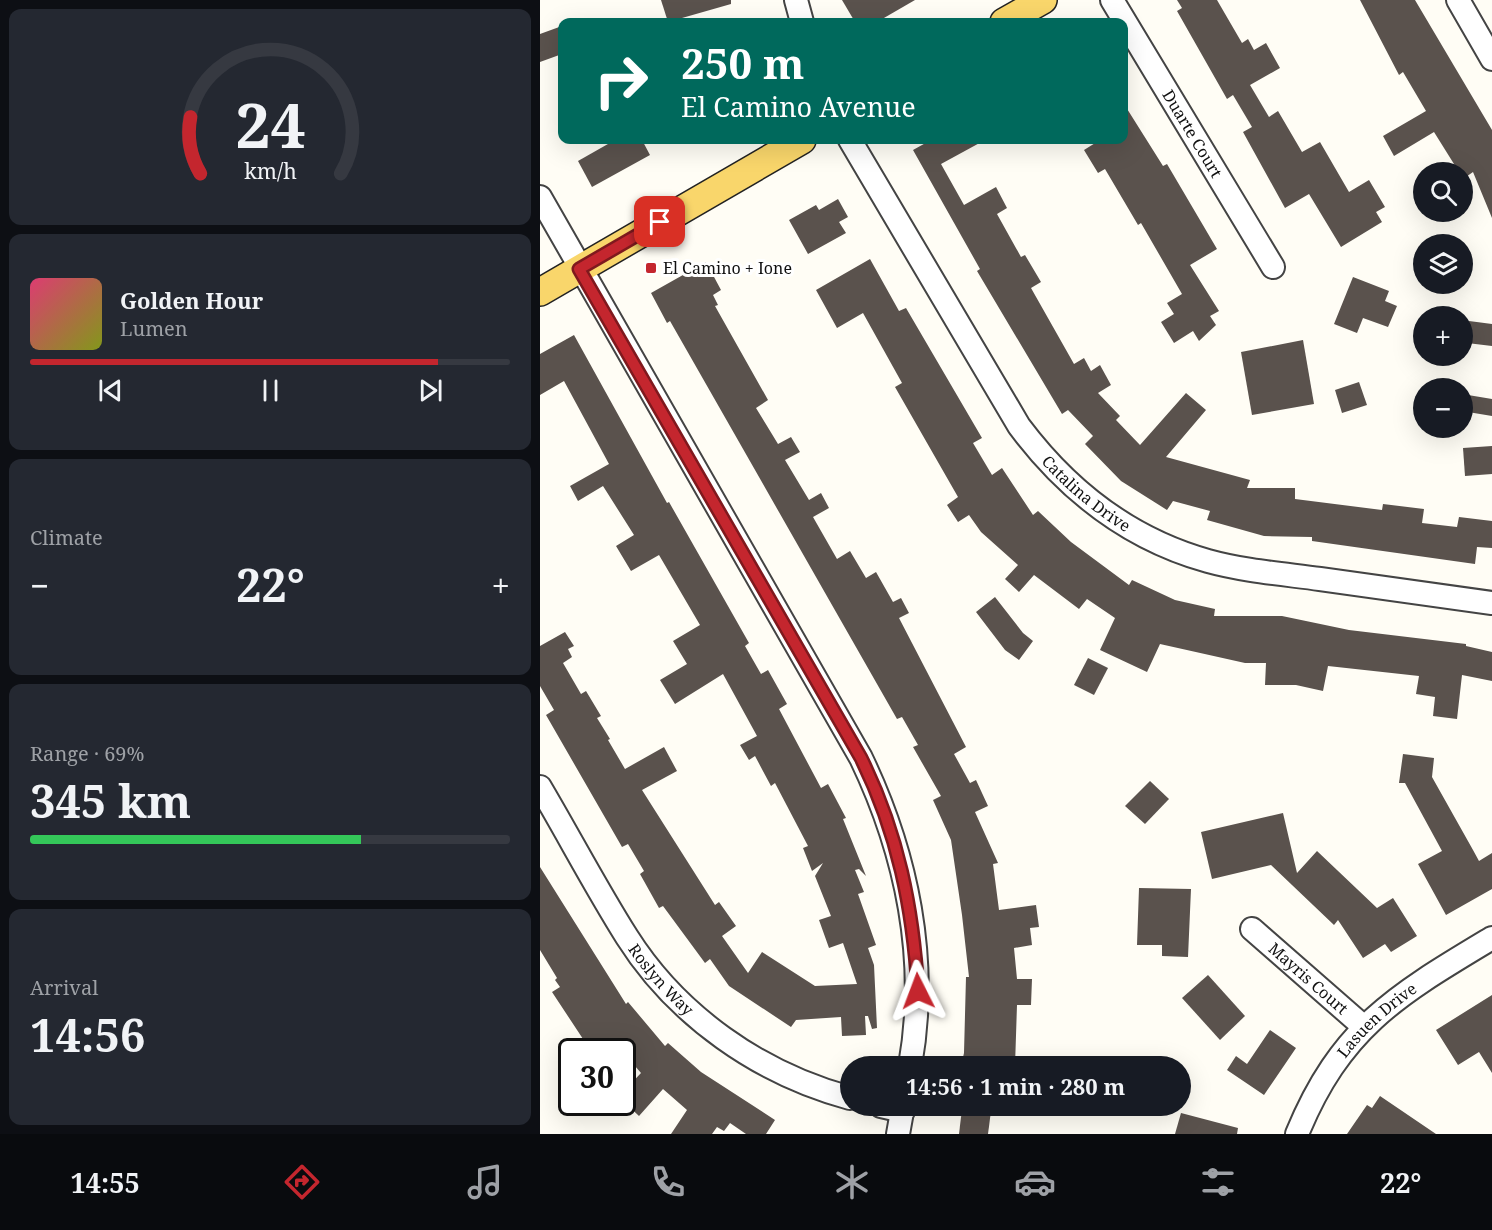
<!DOCTYPE html>
<meta charset="utf-8">
<style>
:root{--surface:#171b24;--page:#242831;--text:#f1f3f6;--muted:#9ea1a6;--line:#363941;--accent:#c4262e}
body{margin:0;font-family:"Noto Serif",serif;background:var(--page);color:var(--text);height:100vh;display:flex;flex-direction:column;font-size:22px;white-space:nowrap}
*{box-sizing:border-box;margin:0}
p{font-size:20px;color:var(--muted)}
.icon{flex:none;width:33px;height:33px;fill:none;stroke:currentColor;stroke-width:2;stroke-linecap:round;stroke-linejoin:round}
.map{position:relative;flex:1;overflow:hidden}
.drawer{display:flex;flex-direction:column;gap:9px;padding:9px;background:#0d0f14;width:540px}
.drawer>*{flex:none}
.top-card{position:absolute;left:18px;top:18px;width:570px;height:126px;border-radius:12px;box-shadow:0 6px 24px #0002;background:#00695c;color:#fff;overflow:hidden}
.controls{position:absolute;left:873px;top:162px;display:grid;gap:12px}
.controls a{display:grid;place-items:center;width:60px;height:60px;border-radius:50%;background:var(--surface);box-shadow:0 6px 24px #0002;font-size:30px}
.speed{position:absolute;left:18px;top:1038px;display:flex;gap:12px;font-size:30px;font-weight:700;text-align:center}
.speed>*{display:grid;place-content:center;width:78px;height:78px;border-radius:50%;background:var(--surface);box-shadow:0 6px 24px #0002;line-height:1}
.speed .limit{border:3px solid #111;border-radius:9px;background:#fff;color:#111}
.pin{position:absolute;display:grid;place-items:center;width:51px;height:51px;color:#fff;margin:-26px;border-radius:12px;box-shadow:0 3px 9px #0006}
.me{position:absolute;width:66px;margin:-33px;rotate:357deg;stroke-linejoin:round;filter:drop-shadow(0 0 4px #0008)}
.turn{display:flex;align-items:center;gap:21px;height:126px;padding:0 24px;font-size:27px}
.turn .icon{width:78px;height:78px;stroke-width:2.5}
.turn b{display:block;font-size:42px;line-height:51px}
.big{font-size:45px;font-weight:700;line-height:1.1}
.drawer .widget{flex:1;display:flex;flex-direction:column;justify-content:center;gap:9px;min-width:0;padding:0 21px;border-radius:12px;background:var(--page)}
.drawer .dial{align-items:center;gap:0}
.dial svg{height:156px;overflow:visible;fill:none;stroke:var(--line);stroke-width:7;stroke-linecap:round;text-anchor:middle}
.dial text{fill:var(--text);stroke:none}
.song{display:flex;align-items:center;gap:18px}
.cover{width:72px;height:72px;border-radius:9px;background:linear-gradient(135deg,hsl(340 70% 55%),hsl(70 70% 35%))}
.played{height:6px;border-radius:3px;background:linear-gradient(90deg,var(--accent) 85%,var(--line) 85%)}
.keys{display:flex;justify-content:space-around;direction:ltr}
.heat{display:flex;justify-content:space-between;align-items:center;font-size:33px;direction:ltr}
.charge{height:9px;border-radius:4px;background:linear-gradient(90deg,#34c759 69%,var(--line) 0)}
.trip{position:absolute;left:300px;top:1056px;width:351px;height:60px;border-radius:30px;background:var(--surface);box-shadow:0 6px 24px #0002;font-weight:700;line-height:60px;text-align:center}
.tabs{display:flex;height:96px;justify-content:space-around;align-items:center;background:#090b0e;color:var(--muted)}
.tabs .icon{width:42px;height:42px}
.tabs .selected{color:var(--accent)}
.tabs b{font-size:27px;color:var(--text)}
main{display:flex;flex:1;min-height:0}
.map>svg:first-child{display:block}
</style>
<main>
<section class="drawer">
<div class="widget dial"><svg viewBox="0 0 100 80">
<path d="M14 69A42 42 0 1 1 86 69"/>
<path d="M14 69A42 42 0 0 1 9 40" stroke="#c4262e"/>
<text x="50" y="56" font-size="32" font-weight="700">24</text>
<text x="50" y="72" font-size="11">km/h</text>
</svg></div>
<div class="widget">
<div class="song"><i class="cover"></i><div><b>Golden Hour</b><p>Lumen</p></div></div>
<div class="played"></div>
<div class="keys"><svg class="icon" aria-label="previous" viewBox="0 0 24 24"><path d="M18 5L8 12l10 7zM5 5v14"/></svg><svg class="icon" aria-label="pause" viewBox="0 0 24 24"><path d="M8 5v14M16 5v14"/></svg><svg class="icon" aria-label="next" viewBox="0 0 24 24"><path d="M6 5l10 7-10 7zM19 5v14"/></svg></div>
</div>
<div class="widget"><p>Climate</p>
<div class="heat"><a>−</a><b class="big">22°</b><a>+</a></div>
</div>
<div class="widget"><p>Range · 69%</p><b class="big">345 km</b><div class="charge"></div></div>
<div class="widget"><p>Arrival</p><b class="big">14:56</b></div>
</section>
<div class="map">
<svg width="952" height="1134" viewBox="0 0 952 1134">
<rect width="100%" height="100%" fill="#fffdf5"/>
<g fill="#5a524d">
<polygon points="121,0 191,0 191,4 128,22"/>
<polygon points="302,0 375,0 337,22 315,22"/>
<polygon points="637,0 677,0 702,43 708,39 714,50 726,43 740,68 710,85 729,117 738,111 762,152 780,142 809,192 829,180 845,207 836,212 842,222 801,247 769,194 745,208 703,132 712,127 693,95 687,99 637,11 642,8"/>
<polygon points="820,0 875,0 952,130 952,218 933,172 923,179 922,172 919,172 894,132 854,156 843,136 886,111 863,72 859,75"/>
<polygon points="22,26 22,54 0,62 0,34"/>
<polygon points="584,104 623,166 627,164 677,249 650,265 679,311 670,316 676,325 659,341 653,331 634,343 621,322 634,314 627,303 642,294 601,223 598,225 565,169 558,173 544,150 560,140 584,140"/>
<polygon points="75,140 102,140 110,155 52,187 38,161"/>
<polygon points="391,140 445,140 401,164 424,205 456,187 467,208 457,214 481,257 485,255 501,282 491,288 534,364 544,358 551,371 560,365 571,385 558,393 580,416 576,420 600,445 646,393 666,410 626,457 710,480 707,488 755,488 755,499 842,510 843,504 884,509 882,523 917,527 919,517 952,521 952,548 937,547 935,564 772,541 772,537 724,536 667,520 670,511 633,501 627,510 581,481 545,444 553,436 528,410 522,414 437,271 440,269 373,150"/>
<polygon points="298,199 308,217 299,222 306,233 268,254 249,220 276,205 279,210"/>
<polygon points="330,259 359,311 366,308 442,438 433,443 452,475 462,468 493,515 498,511 531,542 589,585 592,580 635,600 675,609 674,616 742,616 809,630 926,644 926,646 952,652 952,681 922,675 917,719 893,716 895,697 876,694 879,676 788,666 783,691 756,685 725,685 726,663 705,663 620,644 607,672 560,650 575,618 547,599 539,609 494,575 479,592 465,579 478,565 441,532 429,515 418,522 407,505 418,497 355,387 362,383 323,313 297,328 276,290"/>
<polygon points="166,262 181,290 173,295 178,305 175,306 228,400 216,408 238,444 251,437 260,452 245,460 269,500 281,493 289,508 273,517 297,559 310,551 326,578 336,572 353,602 361,598 369,613 359,618 426,747 414,754 430,783 436,780 448,806 435,812 458,863 453,864 459,910 496,905 499,927 490,928 492,945 474,948 477,979 492,979 491,1005 477,1005 475,1066 421,1066 424,1053 426,977 429,977 422,915 411,840 393,800 401,796 373,747 378,745 362,717 357,719 130,321 127,323 111,293"/>
<polygon points="813,277 849,291 845,301 857,306 848,327 823,318 817,333 794,324"/>
<polygon points="929,321 952,324 952,346 927,343"/>
<polygon points="34,335 127,503 129,502 209,643 205,646 221,674 228,670 247,704 239,709 281,788 288,784 306,818 303,819 326,876 319,869 315,870 324,892 318,894 336,945 328,948 334,965 337,1028 332,1029 328,1016 325,1016 326,1035 302,1036 301,1017 256,1020 251,1027 189,986 170,959 165,963 123,906 119,908 100,874 104,871 88,844 82,847 6,715 14,710 0,686 0,646 25,632 34,646 28,649 32,657 23,663 41,694 46,691 61,716 57,718 70,739 68,740 85,769 124,747 137,771 102,790 175,905 179,902 196,926 182,936 208,973 222,952 275,986 317,984 303,943 289,948 279,920 291,916 275,876 283,863 272,871 263,848 268,846 235,783 231,786 215,756 209,760 200,745 217,736 183,674 135,704 120,680 147,664 133,641 160,625 119,555 91,571 76,546 94,535 63,486 38,501 30,486 69,464 24,381 0,395 0,354"/>
<polygon points="763,340 774,404 712,415 701,352"/>
<polygon points="819,382 827,405 802,413 795,390"/>
<polygon points="922,394 952,399 952,416 922,411"/>
<polygon points="952,446 952,474 925,476 923,448"/>
<polygon points="455,597 483,633 493,641 479,660 465,650 436,612"/>
<polygon points="548,658 568,668 554,695 534,685"/>
<polygon points="863,754 894,758 892,777 933,850 939,861 952,853 952,889 906,915 878,864 902,851 865,783 859,783"/>
<polygon points="610,781 629,799 605,824 585,806"/>
<polygon points="743,813 757,873 777,851 837,908 853,898 877,936 851,952 845,944 823,958 798,920 794,925 731,865 672,879 661,832"/>
<polygon points="0,867 86,1004 88,1002 125,1046 128,1043 161,1072 235,1120 226,1134 206,1134 190,1123 184,1131 177,1127 172,1134 131,1134 147,1110 123,1089 99,1116 82,1100 82,1093 101,1073 83,1052 29,1052 43,1039 12,992 20,987 15,980 17,978 0,950"/>
<polygon points="599,888 651,889 648,957 622,956 622,945 597,945"/>
<polygon points="668,975 705,1016 680,1040 642,998"/>
<polygon points="952,995 952,1073 939,1052 918,1065 896,1030"/>
<polygon points="730,1030 756,1048 724,1095 687,1070 696,1056 707,1064"/>
<polygon points="840,1096 896,1134 807,1134 827,1105 832,1108"/>
<polygon points="422,1109 451,1111 448,1134 419,1134"/>
<polygon points="641,1113 698,1128 697,1134 635,1134"/>
</g>
<g fill="none" stroke-linecap="round" stroke-linejoin="round">
<g stroke="#444" stroke-width="26">
<g id="minor">
<polyline points="256,0 262,22"/>
<path id="s1" d="M572,0L733,267"/>
<polyline points="918,0 952,59"/>
<path id="s2" d="M310,140L479,426C527,490 589,539 668,561C704,571 743,574 780,579C838,587 895,595 952,603"/>
<path d="M0,197L321,758C367,854 389,960 370,1066"/>
<path id="s3" d="M0,787C29,836 56,888 87,937C137,1016 220,1074 310,1098"/>
<path id="s4" d="M712,929L824,1027"/>
<polyline points="341,1106 363,1111"/>
<polyline points="358,1134 363,1106"/>
<path id="s5" d="M757,1134C801,1027 857,995 952,938"/>
</g>
</g>
<g stroke="#222" stroke-width="30">
<g id="major">
<polyline points="464,22 503,0"/>
<polyline points="0,292 262,140"/>
</g>
</g>
<use href="#minor" stroke="#fff" stroke-width="22"/>
<use href="#major" stroke="#f9d66b" stroke-width="27"/>
</g>
<g fill="none" stroke-linecap="round" stroke-linejoin="round">
<g stroke="#7f191e" stroke-width="15">
<path id="route" d="M120,222L39,269L321,758C358,833 373,908 378,991"/>
</g>
<use href="#route" stroke="#c4262e" stroke-width="10"/>
</g>
<rect fill="#c4262e" stroke="#fff" stroke-width="2" x="105" y="262" width="12" height="12" rx="3"/>
<g text-anchor="middle" dominant-baseline="central" stroke-width="6" stroke-linejoin="round" paint-order="stroke">
<g font-size="16" fill="#111" stroke="#fff">
<text stroke="none"><textPath href="#s1" startOffset="156">Duarte Court</textPath></text>
<text stroke="none"><textPath href="#s2" startOffset="428">Catalina Drive</textPath></text>
<text stroke="none"><textPath href="#s3" startOffset="228">Roslyn Way</textPath></text>
<text stroke="none"><textPath href="#s4" startOffset="75">Mayris Court</textPath></text>
<text stroke="none"><textPath href="#s5" startOffset="141">Lasuen Drive</textPath></text>
</g>
<g font-size="16" fill="#111" stroke="#fff" text-anchor="start">
<text x="123" y="268">El Camino + Ione</text>
</g>
</g>
</svg>
<div class="controls">
<a><svg class="icon" aria-label="search" viewBox="0 0 24 24"><circle cx="10" cy="10" r="6"/><path d="M15 15l6 6"/></svg></a>
<a><svg class="icon" aria-label="layers" viewBox="0 0 24 24"><path d="M12 4l9 5-9 5-9-5zM3 14l9 5 9-5"/></svg></a>
<a>+</a>
<a>−</a>
</div>
<div class="speed"><div class="limit">30</div></div>
<div class="pin" style="left:120px;top:222px;background:#d93025"><svg class="icon" aria-label="arrive" viewBox="0 0 24 24"><path d="M6 21V4h12l-3 4 3 4H6"/></svg></div>
<svg class="me" style="left:378px;top:991px" viewBox="-20 -20 40 40"><path d="M0-17L14 15 0 8-14 15z" fill="#c4262e" stroke="#fff" stroke-width="4"/></svg>
<div class="trip">14:56 · 1 min · 280 m</div>
<div class="top-card">
<div class="turn"><svg class="icon" aria-label="right" viewBox="0 0 24 24"><path d="M7 20v-9h11M14 6l5 5-5 5"/></svg><div><b>250 m</b>El Camino Avenue</div></div>
</div>
</div>
</main>
<nav class="tabs">
<b>14:55</b>
<svg class="icon selected" aria-label="directions" viewBox="0 0 24 24"><path d="M12 3l9 9-9 9-9-9zM9 14v-3h6M13 9l2 2-2 2"/></svg>
<svg class="icon" aria-label="music" viewBox="0 0 24 24"><path d="M9 18V5l10-2v13"/><circle cx="6" cy="18" r="3"/><circle cx="16" cy="16" r="3"/></svg>
<svg class="icon" aria-label="phone" viewBox="0 0 24 24"><path d="M5 4h4l2 5-3 2q2 4 5 5l2-3 5 2v4C11 20 4 13 5 4z"/></svg>
<svg class="icon" aria-label="climate" viewBox="0 0 24 24"><path d="M12 3v18M4 7l16 10M4 17L20 7"/></svg>
<svg class="icon" aria-label="car" viewBox="0 0 24 24"><path d="M5 17H2v-5l4-1 3-4h7l3 4 3 1v5h-3M9 17h6M6 11h13"/><circle cx="7" cy="17" r="2"/><circle cx="17" cy="17" r="2"/></svg>
<svg class="icon" aria-label="filters" viewBox="0 0 24 24"><path d="M4 7h16M4 17h16"/><circle cx="9" cy="7" r="2"/><circle cx="15" cy="17" r="2"/></svg>
<b>22°</b>
</nav>
